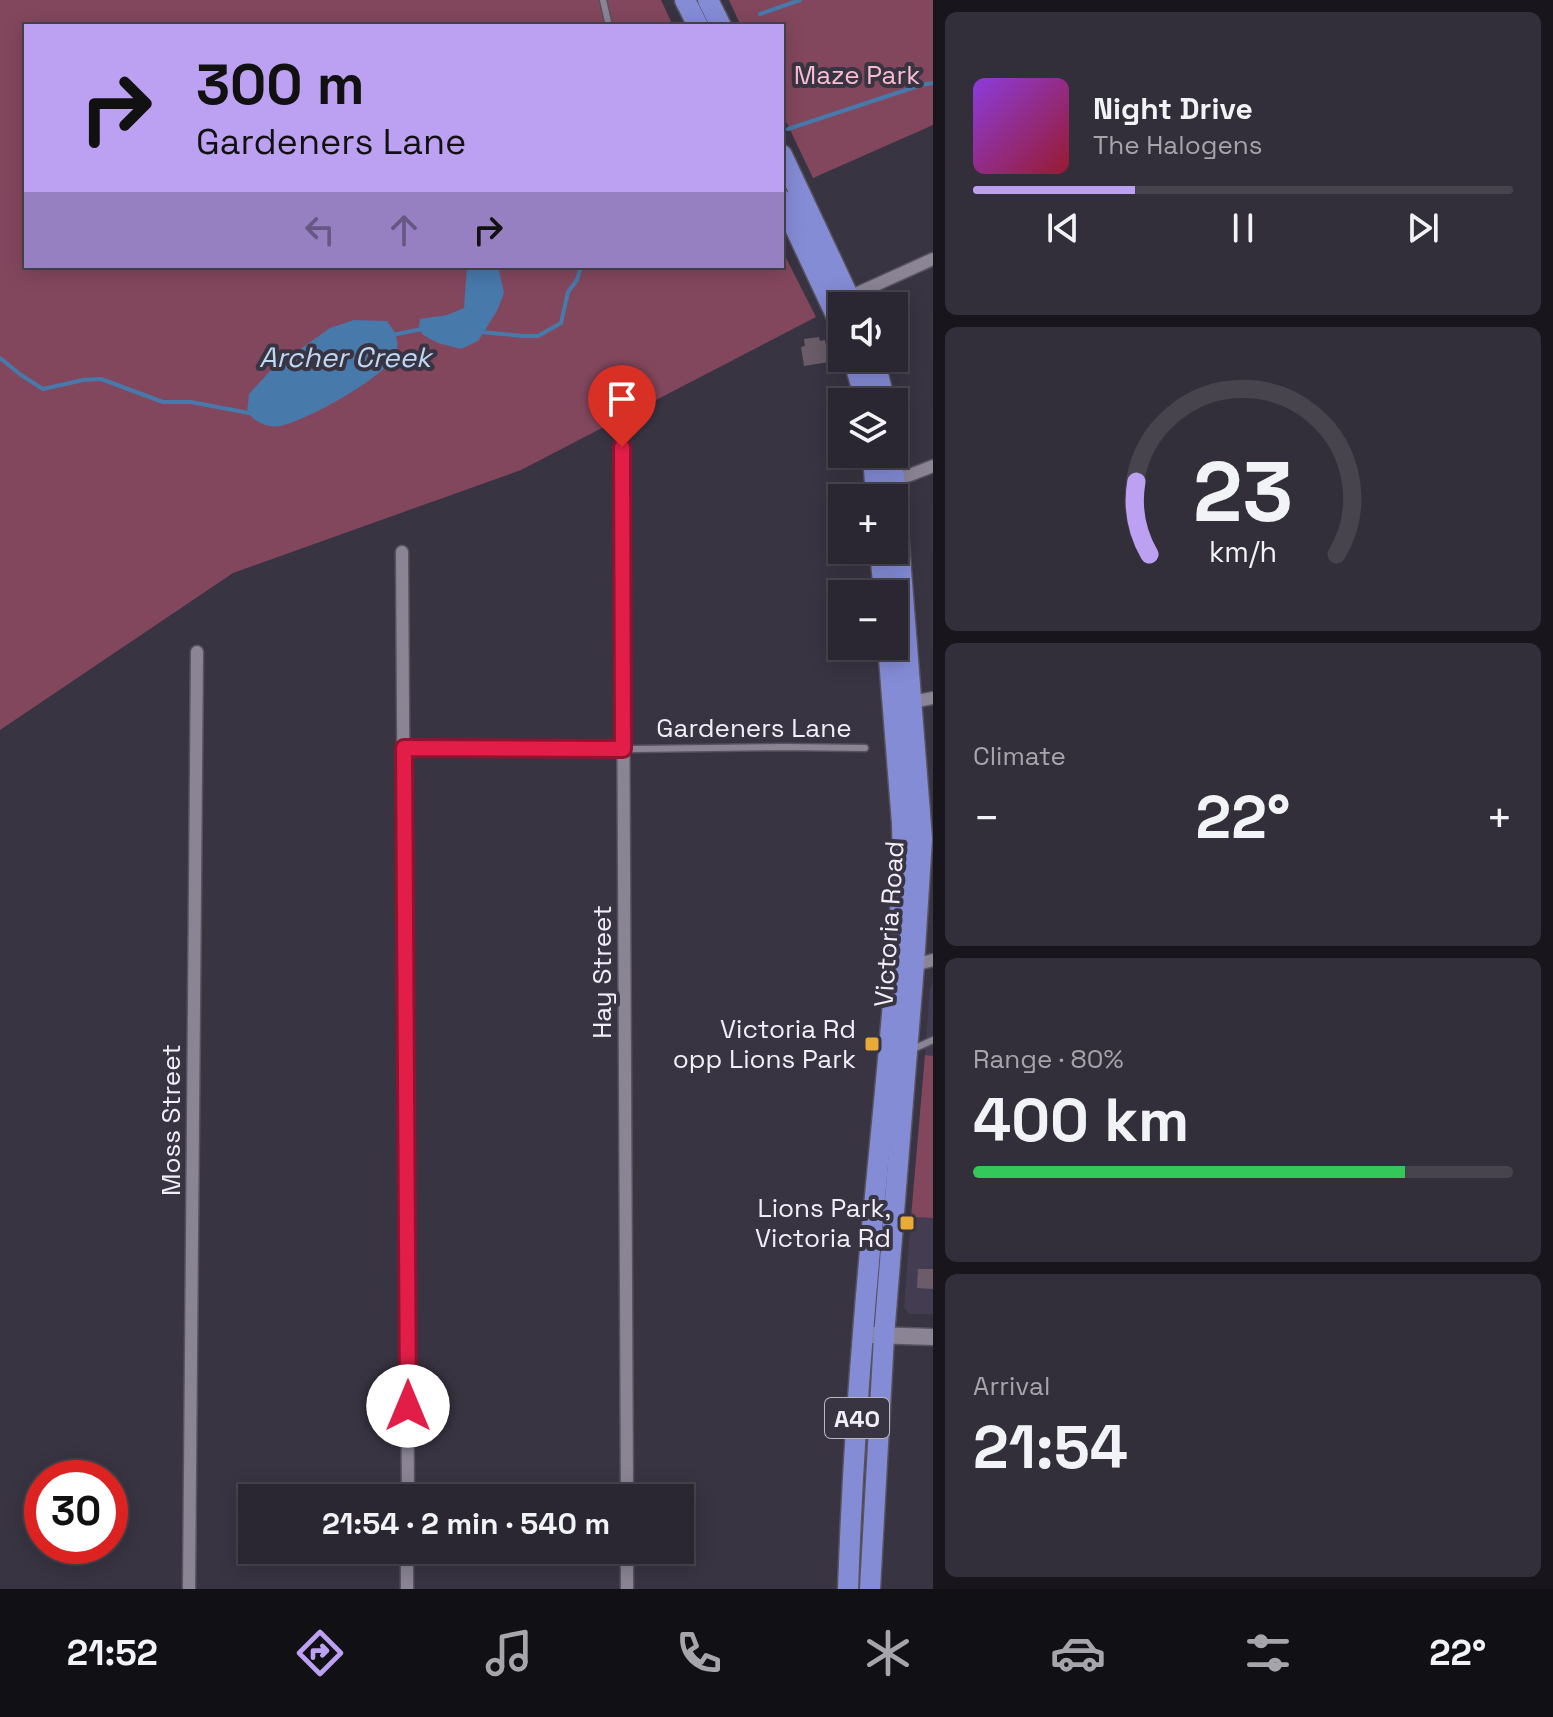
<!DOCTYPE html>
<meta charset="utf-8">
<style>
:root{--surface:#2b2732;--page:#332f3a;--text:#f1f3f6;--muted:#a6a5ac;--line:#47444d;--accent:#bca0f2}
body{margin:0;font-family:"Space Grotesk",sans-serif;background:var(--page);color:var(--text);height:100vh;display:flex;flex-direction:column;font-size:30px;white-space:nowrap}
*{box-sizing:border-box;margin:0}
p{font-size:26px;color:var(--muted)}
.icon{flex:none;width:44px;height:44px;fill:none;stroke:currentColor;stroke-width:2;stroke-linecap:round;stroke-linejoin:round}
.map{position:relative;flex:1;overflow:hidden}
.details{display:flex;flex-direction:column;gap:12px;padding:12px;background:#18151c;width:620px}
.details>*{flex:none}
.banner{position:absolute;left:24px;top:24px;width:760px;height:244px;border-radius:0px;box-shadow:0 4px 20px #0003,0 0 0 2px var(--line);background:#bca0f2;color:#111;overflow:hidden}
.fabs{position:absolute;left:828px;top:292px;display:grid;gap:16px}
.fabs a{display:grid;place-items:center;width:80px;height:80px;border-radius:0px;background:var(--surface);box-shadow:0 4px 20px #0003,0 0 0 2px var(--line);font-size:40px}
.speed{position:absolute;left:24px;top:1460px;display:flex;gap:16px;font-size:40px;font-weight:700;text-align:center}
.speed>*{display:grid;place-content:center;width:104px;height:104px;border-radius:50%;background:var(--surface);box-shadow:0 4px 20px #0003,0 0 0 2px var(--line);line-height:1}
.speed .limit{border:12px solid #d22;background:#fff;color:#111}
.pin{position:absolute;display:grid;place-items:center;width:68px;height:68px;color:#fff;margin:-82px -34px;border-radius:50% 50% 50% 0;rotate:-45deg;box-shadow:0 0 8px #0007}
.pin .icon{rotate:45deg}
.me{position:absolute;width:88px;margin:-44px;rotate:0deg;stroke-linejoin:round;filter:drop-shadow(0 0 6px #0008)}
.turn{display:flex;align-items:center;gap:28px;height:168px;padding:0 40px;font-size:36px}
.turn .icon{width:104px;height:104px;stroke-width:2.5}
.turn b{display:block;font-size:56px;line-height:68px}
.lanes{display:flex;align-items:center;height:76px;padding:0 40px;background:#0003;justify-content:center;gap:40px;direction:ltr}
.lanes .off{opacity:.35}
.big{font-size:60px;font-weight:600;line-height:1.1}
.details .widget{flex:1;display:flex;flex-direction:column;justify-content:center;gap:12px;min-width:0;padding:0 28px;border-radius:12px;background:var(--page)}
.details .dial{align-items:center;gap:0}
.dial svg{height:208px;overflow:visible;fill:none;stroke:var(--line);stroke-width:7;stroke-linecap:round;text-anchor:middle}
.dial text{fill:var(--text);stroke:none}
.song{display:flex;align-items:center;gap:24px}
.cover{width:96px;height:96px;border-radius:12px;background:linear-gradient(135deg,hsl(270 70% 55%),hsl(350 70% 35%))}
.played{height:8px;border-radius:4px;background:linear-gradient(90deg,var(--accent) 30%,var(--line) 30%)}
.keys{display:flex;justify-content:space-around;direction:ltr}
.heat{display:flex;justify-content:space-between;align-items:center;font-size:44px;direction:ltr}
.charge{height:12px;border-radius:6px;background:linear-gradient(90deg,#34c759 80%,var(--line) 0)}
.trip{position:absolute;left:238px;top:1484px;width:456px;height:80px;border-radius:0px;background:var(--surface);box-shadow:0 4px 20px #0003,0 0 0 2px var(--line);font-weight:600;line-height:80px;text-align:center}
.tab-bar{display:flex;height:128px;justify-content:space-around;align-items:center;background:#111014;color:var(--muted)}
.tab-bar .icon{width:56px;height:56px}
.tab-bar .selected{color:var(--accent)}
.tab-bar b{font-size:36px;color:var(--text)}
main{display:flex;flex:1;min-height:0}
.map>svg:first-child{display:block}
</style>
<main>
<div class="map">
<svg width="933" height="1589" viewBox="0 0 933 1589">
<rect width="100%" height="100%" fill="#393442"/>
<g fill="#443c50">
<polygon points="933,982 933,1056 925,1055 930,988"/>
<polygon points="911,1217 933,1218 933,1314 909,1314 904,1307"/>
</g>
<g fill="#83475d">
<polygon points="0,0 661,0 673,26 26,26 26,266 782,266 782,250 816,317 521,470 233,573 0,730"/>
<polygon points="729,0 933,0 933,125 813,178 782,113 782,26 741,26"/>
<polygon points="925,1055 933,1056 933,1218 911,1217"/>
</g>
<g fill="#4779ab">
<polygon points="467,266 498,266 504,293 497,311 478,341 461,349 438,343 423,335 419,329 420,319 447,315 464,308"/>
<path d="M354,320L387,321C395,332 401,341 395,355C386,377 304,422 280,426C266,428 257,422 247,413L249,394L271,370L330,328Z"/>
</g>
<g fill="none" stroke-linecap="round" stroke-linejoin="round">
<g stroke="#4779ab" stroke-width="4">
<polyline points="760,14 800,0"/>
<polyline points="788,129 921,85 933,83"/>
<polyline points="482,332 522,336 538,336 561,323 568,292 577,280 581,266"/>
<polyline points="392,335 422,329"/>
<polyline points="0,358 21,375 43,389 83,380 101,379 163,402 191,402 249,413"/>
</g>
</g>
<g fill="#6a5d69">
<polygon points="819,337 820,341 825,340 829,362 804,366 801,347 805,346 804,339"/>
<polygon points="918,1269 933,1269 933,1289 917,1288"/>
</g>
<g fill="none" stroke-linecap="round" stroke-linejoin="round">
<g stroke="#57525e" stroke-width="9">
<g id="service">
<polyline points="603,0 609,26"/>
<polyline points="404,748 562,750 785,747 865,748"/>
<polyline points="911,1050 933,1040"/>
</g>
</g>
<g stroke="#57525e" stroke-width="15">
<g id="minor">
<polyline points="849,297 933,259"/>
<polyline points="622,447 627,1498"/>
<polyline points="895,479 910,475 933,466"/>
<polyline points="402,552 408,1498"/>
<polyline points="912,702 933,698"/>
<polyline points="914,965 933,960"/>
<polyline points="627,1550 627,1589"/>
<polyline points="189,1589 197,652"/>
<polyline points="407,1589 407,1550"/>
</g>
</g>
<g stroke="#57525e" stroke-width="19">
<polyline id="tertiary" points="872,1335 933,1337"/>
</g>
<g stroke="#57525e" stroke-width="23">
<g id="trunk">
<polyline points="685,0 698,26"/>
<polyline points="708,0 721,26"/>
<polyline points="782,155 853,306"/>
<polyline points="782,200 842,328"/>
<polyline points="853,358 866,402"/>
<polyline points="874,358 885,402"/>
<polyline points="873,454 876,498"/>
<polyline points="880,550 884,594"/>
<path d="M848,1589C851,1504 856,1418 863,1333C875,1176 895,1018 903,860L902,823L888,646"/>
<polyline points="870,1589 884,1336 914,965 922,839 892,454"/>
</g>
</g>
<use href="#service" stroke="#8a8494" stroke-width="6"/>
<use href="#minor" stroke="#8a8494" stroke-width="12"/>
<use href="#tertiary" stroke="#8a8494" stroke-width="16"/>
<use href="#trunk" stroke="#848cd6" stroke-width="20"/>
</g>
<g fill="none" stroke-linecap="round" stroke-linejoin="round">
<g stroke="#92132f" stroke-width="20">
<polyline id="route" points="408,1406 404,748 623,749 622,447"/>
</g>
<use href="#route" stroke="#e11d48" stroke-width="14"/>
</g>
<g fill="#e9aa38" stroke="#393442" stroke-width="3">
<rect x="864" y="1036" width="16" height="16" rx="4"/>
<rect x="899" y="1215" width="16" height="16" rx="4"/>
</g>
<g text-anchor="middle" dominant-baseline="central" stroke-width="8" stroke-linejoin="round" paint-order="stroke">
<rect fill="#393442" stroke="#bab6c1" stroke-width="2" x="825" y="1398" width="64" height="40" rx="6"/>
<g font-size="24" font-weight="bold" fill="#f2eef8">
<text x="857" y="1418">A40</text>
</g>
<g font-size="26" fill="#f9bcd0" stroke="#393442">
<text x="857" y="75">Maze Park</text>
</g>
<g font-size="26" fill="#f2eef8" stroke="#393442">
<text x="754" y="728">Gardeners Lane</text>
<text transform="translate(889 924) rotate(-86)">Victoria Road</text>
<text transform="translate(602 972) rotate(-90)">Hay Street</text>
<text transform="translate(171 1120) rotate(-90)">Moss Street</text>
</g>
<g font-size="26" fill="#f2eef8" stroke="#393442" text-anchor="end">
<text x="856" y="1029">Victoria Rd<tspan x="856" dy="30">opp Lions Park</tspan></text>
<text x="891" y="1208">Lions Park,<tspan x="891" dy="30">Victoria Rd</tspan></text>
</g>
<g font-size="28" font-style="italic" fill="#bcd8f5" stroke="#393442">
<text x="345" y="357">Archer Creek</text>
</g>
</g>
</svg>
<div class="fabs">
<a><svg class="icon" aria-label="sound" viewBox="0 0 24 24"><path d="M4 9h4l5-4v14l-5-4H4zM17 9q2 3 0 6"/></svg></a>
<a><svg class="icon" aria-label="layers" viewBox="0 0 24 24"><path d="M12 4l9 5-9 5-9-5zM3 14l9 5 9-5"/></svg></a>
<a>+</a>
<a>−</a>
</div>
<div class="speed"><div class="limit">30</div></div>
<div class="pin" style="left:622px;top:447px;background:#d93025"><svg class="icon" aria-label="arrive" viewBox="0 0 24 24"><path d="M6 21V4h12l-3 4 3 4H6"/></svg></div>
<svg class="me" style="left:408px;top:1406px" viewBox="-20 -20 40 40"><circle r="19" fill="#fff"/><path d="M0-13L10 11 0 6-10 11z" fill="#e11d48"/></svg>
<div class="trip">21:54 · 2 min · 540 m</div>
<div class="banner">
<div class="turn"><svg class="icon" aria-label="right" viewBox="0 0 24 24"><path d="M7 20v-9h11M14 6l5 5-5 5"/></svg><div><b>300 m</b>Gardeners Lane</div></div>
<div class="lanes"><svg class="icon off" aria-label="left" viewBox="0 0 24 24"><path d="M17 20v-9H6M10 6l-5 5 5 5"/></svg><svg class="icon off" aria-label="ahead" viewBox="0 0 24 24"><path d="M12 20V5M6 11l6-6 6 6"/></svg><svg class="icon" aria-label="right" viewBox="0 0 24 24"><path d="M7 20v-9h11M14 6l5 5-5 5"/></svg></div>
</div>
</div>
<section class="details">
<div class="widget">
<div class="song"><i class="cover"></i><div><b>Night Drive</b><p>The Halogens</p></div></div>
<div class="played"></div>
<div class="keys"><svg class="icon" aria-label="previous" viewBox="0 0 24 24"><path d="M18 5L8 12l10 7zM5 5v14"/></svg><svg class="icon" aria-label="pause" viewBox="0 0 24 24"><path d="M8 5v14M16 5v14"/></svg><svg class="icon" aria-label="next" viewBox="0 0 24 24"><path d="M6 5l10 7-10 7zM19 5v14"/></svg></div>
</div>
<div class="widget dial"><svg viewBox="0 0 100 80">
<path d="M14 69A42 42 0 1 1 86 69"/>
<path d="M14 69A42 42 0 0 1 9 41" stroke="#bca0f2"/>
<text x="50" y="56" font-size="32" font-weight="700">23</text>
<text x="50" y="72" font-size="11">km/h</text>
</svg></div>
<div class="widget"><p>Climate</p>
<div class="heat"><a>−</a><b class="big">22°</b><a>+</a></div>
</div>
<div class="widget"><p>Range · 80%</p><b class="big">400 km</b><div class="charge"></div></div>
<div class="widget"><p>Arrival</p><b class="big">21:54</b></div>
</section>
</main>
<nav class="tab-bar">
<b>21:52</b>
<svg class="icon selected" aria-label="directions" viewBox="0 0 24 24"><path d="M12 3l9 9-9 9-9-9zM9 14v-3h6M13 9l2 2-2 2"/></svg>
<svg class="icon" aria-label="music" viewBox="0 0 24 24"><path d="M9 18V5l10-2v13"/><circle cx="6" cy="18" r="3"/><circle cx="16" cy="16" r="3"/></svg>
<svg class="icon" aria-label="phone" viewBox="0 0 24 24"><path d="M5 4h4l2 5-3 2q2 4 5 5l2-3 5 2v4C11 20 4 13 5 4z"/></svg>
<svg class="icon" aria-label="climate" viewBox="0 0 24 24"><path d="M12 3v18M4 7l16 10M4 17L20 7"/></svg>
<svg class="icon" aria-label="car" viewBox="0 0 24 24"><path d="M5 17H2v-5l4-1 3-4h7l3 4 3 1v5h-3M9 17h6M6 11h13"/><circle cx="7" cy="17" r="2"/><circle cx="17" cy="17" r="2"/></svg>
<svg class="icon" aria-label="filters" viewBox="0 0 24 24"><path d="M4 7h16M4 17h16"/><circle cx="9" cy="7" r="2"/><circle cx="15" cy="17" r="2"/></svg>
<b>22°</b>
</nav>
